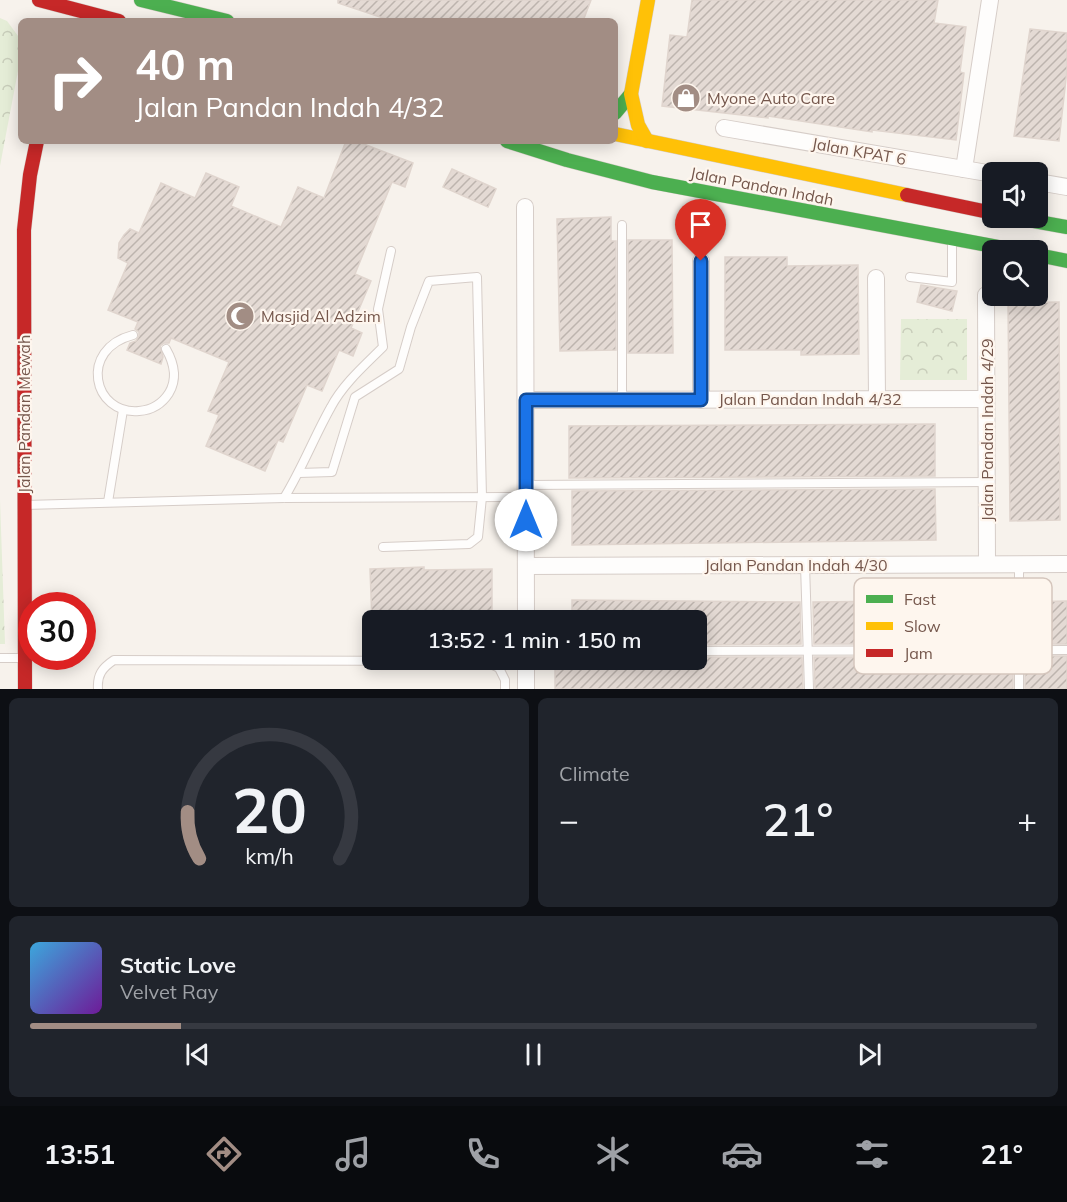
<!DOCTYPE html>
<meta charset="utf-8">
<style>
:root{--surface:#171b24;--page:#20242c;--text:#f1f3f6;--muted:#9ea1a6;--line:#363941;--accent:#a28d84}
body{margin:0;font-family:Mulish,sans-serif;background:var(--page);color:var(--text);height:100vh;display:flex;flex-direction:column;font-size:22px;white-space:nowrap}
*{box-sizing:border-box;margin:0}
p{font-size:20px;color:var(--muted)}
.icon{flex:none;width:33px;height:33px;fill:none;stroke:currentColor;stroke-width:2;stroke-linecap:round;stroke-linejoin:round}
.map{position:relative;height:689px;overflow:hidden}
.panel{display:flex;flex-direction:column;gap:9px;padding:9px;background:#0d0f14;flex:1}
.panel>*{flex:none}
.guide{position:absolute;left:18px;top:18px;width:600px;height:126px;border-radius:9px;box-shadow:0 3px 15px #0003;background:#a28d84;color:#fff;overflow:hidden}
.tools{position:absolute;left:982px;top:162px;display:grid;gap:12px}
.tools a{display:grid;place-items:center;width:66px;height:66px;border-radius:9px;background:var(--surface);box-shadow:0 3px 15px #0003;font-size:30px}
.speed{position:absolute;left:18px;top:592px;display:flex;gap:12px;font-size:30px;font-weight:700;text-align:center}
.speed>*{display:grid;place-content:center;width:78px;height:78px;border-radius:50%;background:var(--surface);box-shadow:0 3px 15px #0003;line-height:1}
.speed .limit{border:9px solid #d22;background:#fff;color:#111}
.pin{position:absolute;display:grid;place-items:center;width:51px;height:51px;color:#fff;margin:-62px -26px;border-radius:50% 50% 50% 0;rotate:-45deg;box-shadow:0 0 6px #0007}
.pin .icon{rotate:45deg}
.me{position:absolute;width:66px;margin:-33px;rotate:0deg;stroke-linejoin:round;filter:drop-shadow(0 0 4px #0008)}
.turn{display:flex;align-items:center;gap:21px;height:126px;padding:0 18px;font-size:27px}
.turn .icon{width:78px;height:78px;stroke-width:2.5}
.turn b{display:block;font-size:42px;line-height:51px}
.big{font-size:45px;font-weight:600;line-height:1.1}
.panel .card{flex:1;display:flex;flex-direction:column;justify-content:center;gap:9px;min-width:0;padding:0 21px;border-radius:9px;background:var(--page)}
.panel .dial{align-items:center;gap:0}
.dial svg{height:156px;overflow:visible;fill:none;stroke:var(--line);stroke-width:7;stroke-linecap:round;text-anchor:middle}
.dial text{fill:var(--text);stroke:none}
.song{display:flex;align-items:center;gap:18px}
.cover{width:72px;height:72px;border-radius:9px;background:linear-gradient(135deg,hsl(200 70% 55%),hsl(280 70% 35%))}
.played{height:6px;border-radius:3px;background:linear-gradient(90deg,var(--accent) 15%,var(--line) 15%)}
.keys{display:flex;justify-content:space-around;direction:ltr}
.heat{display:flex;justify-content:space-between;align-items:center;font-size:33px;direction:ltr}
.panel .tiles{flex:1;display:grid;gap:9px;grid-template-columns:1fr 1fr}
.card:last-child{grid-column:span 2}
.trip{position:absolute;left:362px;top:610px;width:345px;height:60px;border-radius:9px;background:var(--surface);box-shadow:0 3px 15px #0003;font-weight:600;line-height:60px;text-align:center}
.dock{display:flex;height:96px;justify-content:space-around;align-items:center;background:#090b0e;color:var(--muted)}
.dock .icon{width:42px;height:42px}
.dock .selected{color:var(--accent)}
.dock b{font-size:27px;color:var(--text)}
.map>svg:first-child{display:block}
</style>
<div class="map">
<svg width="1067" height="689" viewBox="0 0 1067 689">
<defs>
<pattern id="forest-crowns" width="20" height="18" patternUnits="userSpaceOnUse" patternTransform="scale(1.5)"><rect width="20" height="18" fill="#e5edd7"/><path d="M2 6a3 3 0 1 1 6 0M12 15a3 3 0 1 1 6 0" fill="none" stroke="#c8cdba"/></pattern>
<pattern id="building-hatch" width="6" height="6" patternUnits="userSpaceOnUse" patternTransform="scale(1.5)"><rect width="6" height="6" fill="#e4dad4"/><path d="M-1 1l2-2M0 6l6-6M5 7l2-2" fill="none" stroke="#bdb4ae"/></pattern>
</defs>
<rect width="100%" height="100%" fill="#f7f2ec"/>
<g fill="url(#forest-crowns)">
<polygon points="0,18 7,21 21,40 21,55 0,166"/>
<polygon points="901,319 967,319 967,380 900,380"/>
<polygon points="0,500 5,644 0,644"/>
</g>
<g fill="url(#building-hatch)" stroke="#e0d5ce" stroke-width="1.5">
<polygon points="338,0 591,0 583,21 392,21 338,3"/>
<polygon points="692,0 938,0 934,23 966,27 960,72 964,73 956,140 872,130 872,132 768,116 768,118 662,106 670,35 687,37"/>
<polygon points="1030,29 1067,33 1067,70 1059,141 1014,136"/>
<polygon points="346,141 356,141 413,163 405,187 392,182 355,274 371,281 351,328 362,333 353,356 339,350 322,391 307,385 283,442 278,440 265,471 206,446 219,415 208,411 229,362 171,338 169,343 164,343 160,346 163,357 161,364 127,350 130,343 136,341 139,336 139,332 135,329 138,322 108,310 128,263 118,258 119,243 124,235 130,229 139,233 161,183 195,198 206,173 239,187 231,206 281,227 298,187 324,198"/>
<polygon points="452,169 496,189 488,207 443,187"/>
<polygon points="611,217 611,241 616,241 616,350 560,351 557,219"/>
<polygon points="628,240 672,240 673,353 628,353"/>
<polygon points="725,257 787,257 787,266 858,265 859,354 801,355 801,350 725,350"/>
<polygon points="921,285 957,291 952,311 917,302"/>
<polygon points="1059,302 1060,520 1010,521 1008,303"/>
<polygon points="935,424 935,476 569,478 569,426"/>
<polygon points="935,489 936,540 572,545 572,491"/>
<polygon points="424,567 424,570 492,569 492,621 372,621 370,569"/>
<polygon points="572,600 800,602 801,644 696,645 696,621 572,621"/>
<polygon points="983,600 1013,602 1013,644 814,644 813,602"/>
<polygon points="1067,601 1067,644 1025,644 1025,602"/>
<rect x="1025" y="656" width="42" height="33"/>
<polygon points="696,657 802,657 803,689 555,689 555,660 696,660"/>
<polygon points="814,657 1013,657 1013,689 815,689"/>
</g>
<g fill="none" stroke-linecap="round" stroke-linejoin="round">
<g stroke="#d6cdc8" stroke-width="10">
<g id="lane">
<polyline points="622,225 622,400"/>
<polyline points="910,277 952,282 952,241"/>
<path d="M133,335C78,349 93,415 139,411C152,410 162,404 169,393C178,378 174,363 166,349"/>
<polyline points="299,473 332,472 355,397 399,369 411,327 429,281 477,277 482,497 478,537 469,544 383,547"/>
<polyline points="526,485 986,482"/>
<path d="M284,498C302,469 314,437 331,407C343,384 365,365 383,347L378,309L391,251"/>
<polyline points="108,502 123,410"/>
<polyline points="25,505 284,498 526,497"/>
<polyline points="1019,564 1019,689"/>
<polyline points="805,565 809,689"/>
<polyline points="696,651 1067,650"/>
<polyline points="0,658 24,658"/>
<path d="M98,689C97,675 102,668 114,660L484,661L499,668L505,680V689"/>
</g>
</g>
<g stroke="#d6cdc8" stroke-width="18">
<g id="street">
<polyline points="724,128 993,174"/>
<polyline points="964,169 990,0"/>
<polyline points="1038,182 1067,187"/>
<polyline points="525,207 526,621"/>
<polyline points="701,261 701,400"/>
<polyline points="876,278 877,399"/>
<polyline points="986,295 987,564"/>
<polyline points="526,400 985,399"/>
<polyline points="526,566 1067,564"/>
<polyline points="526,660 526,689"/>
</g>
</g>
<g stroke="#d6cdc8" stroke-width="15">
<g id="fast">
<polyline points="141,0 227,21"/>
<polyline points="615,113 631,94"/>
<polyline points="507,141 567,160 652,182 1014,250"/>
<polyline points="1016,218 1067,227"/>
<polyline points="1038,255 1067,261"/>
</g>
</g>
<g stroke="#d6cdc8" stroke-width="15">
<g id="slow">
<polyline points="615,134 907,195"/>
<polyline points="647,141 638,125 631,94 648,0"/>
</g>
</g>
<g stroke="#d6cdc8" stroke-width="15">
<g id="jam">
<polyline points="39,0 119,21"/>
<polyline points="907,195 993,213"/>
<polyline points="25,689 24,230 30,175 37,141"/>
</g>
</g>
<use href="#lane" stroke="#fefdfc" stroke-width="8"/>
<use href="#street" stroke="#fefdfc" stroke-width="16"/>
<use href="#fast" stroke="#4caf50" stroke-width="14"/>
<use href="#slow" stroke="#ffc107" stroke-width="14"/>
<use href="#jam" stroke="#c62828" stroke-width="14"/>
</g>
<g fill="none" stroke-linecap="round" stroke-linejoin="round">
<g stroke="#114b97" stroke-width="15">
<polyline id="route" points="526,520 526,400 701,400 701,261"/>
</g>
<use href="#route" stroke="#1a73e8" stroke-width="10"/>
</g>
<defs>
<g id="shop-disc" transform="scale(1.5)"><circle r="9.5" fill="#a28d84" stroke="#fef6ee"/><path d="M-5-2.5h2.3a2.7 3.5 0 0 1 5.4 0H5L5.5 6h-11ZM-1.5-2.5h3a1.5 2.3 0 0 0-3 0Z" fill="#fff"/></g>
<g id="mosque-disc" transform="scale(1.5)"><circle r="9.5" fill="#a28d84" stroke="#fef6ee"/><path d="M3.5-4.9A6 6 0 1 0 3.5 4.9A5 5 0 1 1 3.5-4.9Z" fill="#fff"/></g>
</defs>
<g fill-rule="evenodd">
<use href="#shop-disc" x="686" y="98"/>
<use href="#mosque-disc" x="240" y="316"/>
</g>
<g text-anchor="middle" dominant-baseline="central" stroke-width="4.5" stroke-linejoin="round" paint-order="stroke">
<g font-size="16" fill="#75574c" stroke="#fef6ee" text-anchor="start">
<text x="707" y="98">Myone Auto Care</text>
<text x="261" y="316">Masjid Al Adzim</text>
</g>
<g font-size="16" fill="#75574c" stroke="#fef6ee">
<text transform="translate(859 151) rotate(10)">Jalan KPAT 6</text>
<text transform="translate(762 186) rotate(11)">Jalan Pandan Indah</text>
<text x="810" y="399">Jalan Pandan Indah 4/32</text>
<text transform="translate(24 414) rotate(-90)">Jalan Pandan Mewah</text>
<text transform="translate(987 430) rotate(-90)">Jalan Pandan Indah 4/29</text>
<text x="796" y="565">Jalan Pandan Indah 4/30</text>
</g>
</g>
<rect x="854" y="578" width="198" height="96" rx="9" fill="#fef6ee" stroke="#d5c6bd" stroke-width="1.5"/>
<rect x="866" y="595" width="27" height="8" fill="#4caf50"/>
<rect x="866" y="622" width="27" height="8" fill="#ffc107"/>
<rect x="866" y="649" width="27" height="8" fill="#c62828"/>
<g font-size="16" fill="#75574c">
<text x="904" y="605">Fast</text>
<text x="904" y="632">Slow</text>
<text x="904" y="659">Jam</text>
</g>
</svg>
<div class="tools">
<a><svg class="icon" aria-label="sound" viewBox="0 0 24 24"><path d="M4 9h4l5-4v14l-5-4H4zM17 9q2 3 0 6"/></svg></a>
<a><svg class="icon" aria-label="search" viewBox="0 0 24 24"><circle cx="10" cy="10" r="6"/><path d="M15 15l6 6"/></svg></a>
</div>
<div class="speed"><div class="limit">30</div></div>
<div class="pin" style="left:701px;top:261px;background:#d93025"><svg class="icon" aria-label="arrive" viewBox="0 0 24 24"><path d="M6 21V4h12l-3 4 3 4H6"/></svg></div>
<svg class="me" style="left:526px;top:520px" viewBox="-20 -20 40 40"><circle r="19" fill="#fff"/><path d="M0-13L10 11 0 6-10 11z" fill="#1a73e8"/></svg>
<div class="trip">13:52 · 1 min · 150 m</div>
<div class="guide">
<div class="turn"><svg class="icon" aria-label="right" viewBox="0 0 24 24"><path d="M7 20v-9h11M14 6l5 5-5 5"/></svg><div><b>40 m</b>Jalan Pandan Indah 4/32</div></div>
</div>
</div>
<section class="panel">
<div class="tiles">
<div class="card dial"><svg viewBox="0 0 100 80">
<path d="M14 69A42 42 0 1 1 86 69"/>
<path d="M14 69A42 42 0 0 1 8 45" stroke="#a28d84"/>
<text x="50" y="56" font-size="32" font-weight="700">20</text>
<text x="50" y="72" font-size="11">km/h</text>
</svg></div>
<div class="card"><p>Climate</p>
<div class="heat"><a>−</a><b class="big">21°</b><a>+</a></div>
</div>
<div class="card">
<div class="song"><i class="cover"></i><div><b>Static Love</b><p>Velvet Ray</p></div></div>
<div class="played"></div>
<div class="keys"><svg class="icon" aria-label="previous" viewBox="0 0 24 24"><path d="M18 5L8 12l10 7zM5 5v14"/></svg><svg class="icon" aria-label="pause" viewBox="0 0 24 24"><path d="M8 5v14M16 5v14"/></svg><svg class="icon" aria-label="next" viewBox="0 0 24 24"><path d="M6 5l10 7-10 7zM19 5v14"/></svg></div>
</div>
</div>
</section>
<nav class="dock">
<b>13:51</b>
<svg class="icon selected" aria-label="directions" viewBox="0 0 24 24"><path d="M12 3l9 9-9 9-9-9zM9 14v-3h6M13 9l2 2-2 2"/></svg>
<svg class="icon" aria-label="music" viewBox="0 0 24 24"><path d="M9 18V5l10-2v13"/><circle cx="6" cy="18" r="3"/><circle cx="16" cy="16" r="3"/></svg>
<svg class="icon" aria-label="phone" viewBox="0 0 24 24"><path d="M5 4h4l2 5-3 2q2 4 5 5l2-3 5 2v4C11 20 4 13 5 4z"/></svg>
<svg class="icon" aria-label="climate" viewBox="0 0 24 24"><path d="M12 3v18M4 7l16 10M4 17L20 7"/></svg>
<svg class="icon" aria-label="car" viewBox="0 0 24 24"><path d="M5 17H2v-5l4-1 3-4h7l3 4 3 1v5h-3M9 17h6M6 11h13"/><circle cx="7" cy="17" r="2"/><circle cx="17" cy="17" r="2"/></svg>
<svg class="icon" aria-label="filters" viewBox="0 0 24 24"><path d="M4 7h16M4 17h16"/><circle cx="9" cy="7" r="2"/><circle cx="15" cy="17" r="2"/></svg>
<b>21°</b>
</nav>
